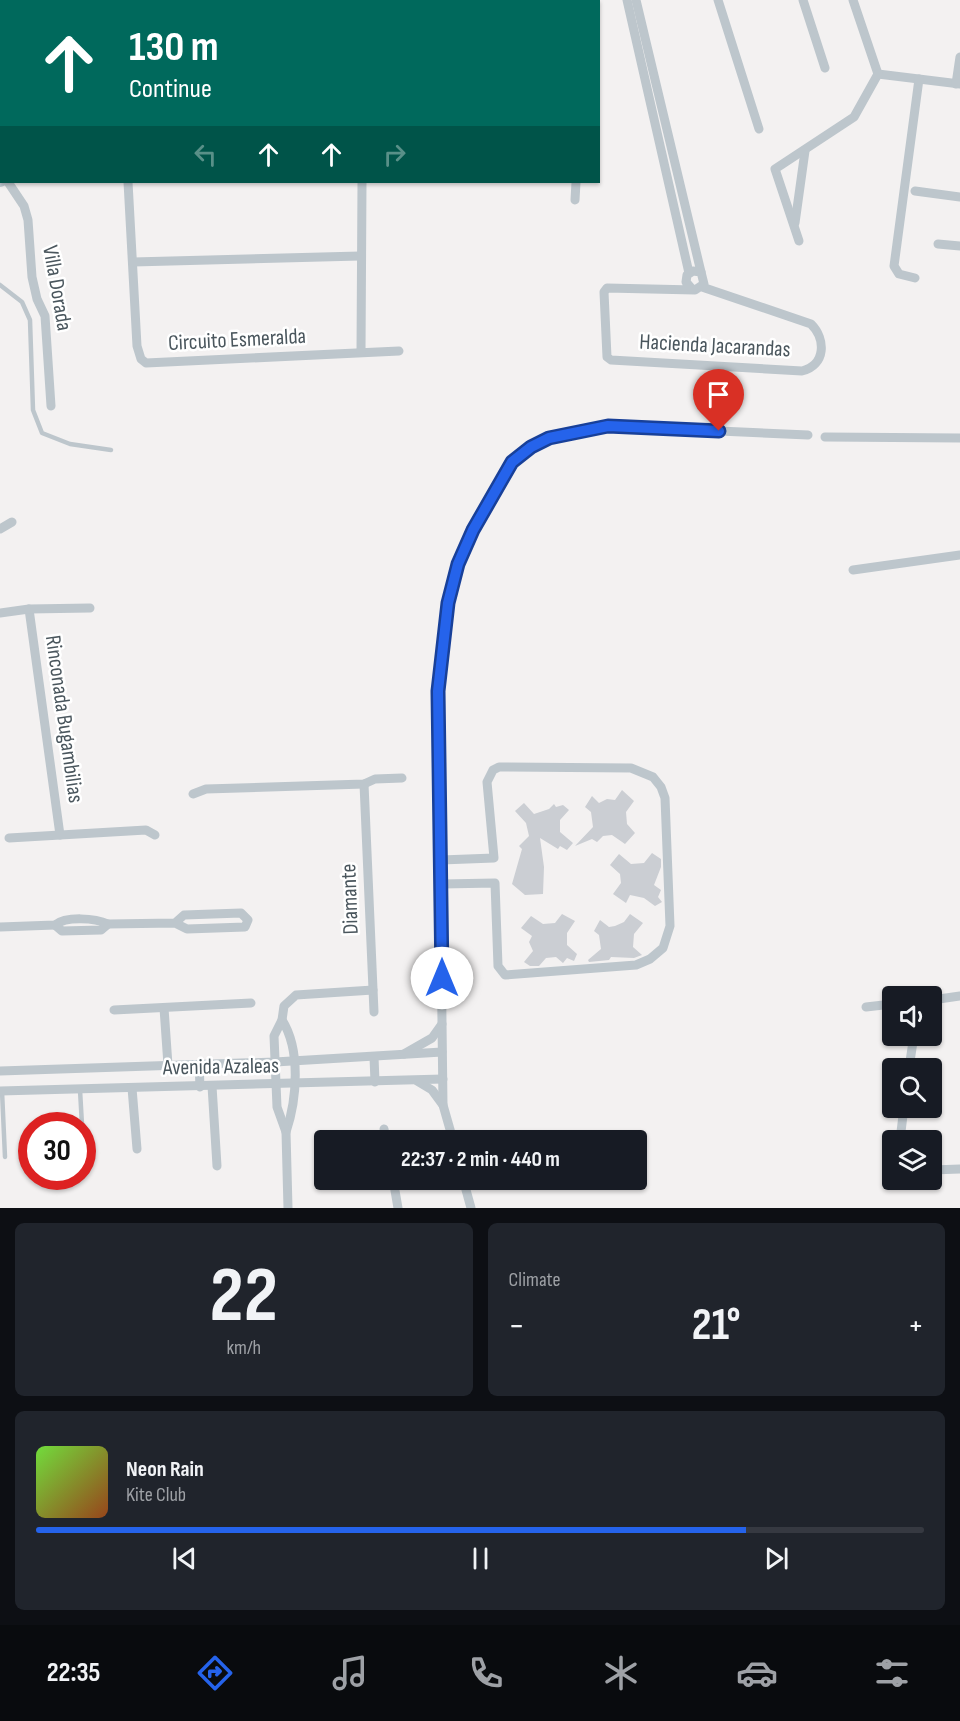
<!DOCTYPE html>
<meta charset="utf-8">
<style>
:root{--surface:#171b24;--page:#20242c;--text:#f1f3f6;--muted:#9ea1a6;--line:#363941;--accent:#2563eb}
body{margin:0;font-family:"Sofia Sans Condensed",sans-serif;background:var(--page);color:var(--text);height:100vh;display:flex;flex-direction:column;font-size:22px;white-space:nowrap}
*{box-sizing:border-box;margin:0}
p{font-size:20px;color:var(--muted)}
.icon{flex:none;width:33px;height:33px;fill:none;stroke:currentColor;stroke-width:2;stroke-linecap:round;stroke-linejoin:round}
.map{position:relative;height:1208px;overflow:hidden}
.side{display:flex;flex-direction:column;gap:15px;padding:15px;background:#0d0f14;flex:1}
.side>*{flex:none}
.hud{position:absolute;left:0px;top:0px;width:600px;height:183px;box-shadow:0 2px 4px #0004;background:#00695c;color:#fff;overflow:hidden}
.controls{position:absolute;left:882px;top:986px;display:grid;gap:12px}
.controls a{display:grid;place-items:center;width:60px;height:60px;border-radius:6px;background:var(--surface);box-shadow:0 2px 4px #0004;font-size:30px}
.speed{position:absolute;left:18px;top:1112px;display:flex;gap:12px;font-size:30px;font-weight:700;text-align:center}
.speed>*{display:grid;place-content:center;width:78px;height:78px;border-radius:50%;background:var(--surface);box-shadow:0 2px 4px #0004;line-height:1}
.speed .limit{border:9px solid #d22;background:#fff;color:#111}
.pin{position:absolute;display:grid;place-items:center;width:51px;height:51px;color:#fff;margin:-62px -26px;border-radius:50% 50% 50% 0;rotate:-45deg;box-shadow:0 0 6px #0007}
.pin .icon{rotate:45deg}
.me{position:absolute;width:66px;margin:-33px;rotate:0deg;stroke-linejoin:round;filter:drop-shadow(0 0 4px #0008)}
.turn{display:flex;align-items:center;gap:21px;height:126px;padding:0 30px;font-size:27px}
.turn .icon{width:78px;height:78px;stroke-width:2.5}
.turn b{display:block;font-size:42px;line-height:51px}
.lanes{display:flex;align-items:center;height:57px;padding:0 30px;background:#0003;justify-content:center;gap:30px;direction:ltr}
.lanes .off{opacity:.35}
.big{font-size:45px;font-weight:700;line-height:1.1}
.side .tile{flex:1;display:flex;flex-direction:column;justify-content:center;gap:9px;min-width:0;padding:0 21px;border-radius:9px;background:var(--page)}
.side .dial{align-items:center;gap:0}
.dial b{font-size:78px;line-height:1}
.song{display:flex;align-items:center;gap:18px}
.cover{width:72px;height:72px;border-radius:9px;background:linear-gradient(135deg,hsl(100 70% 55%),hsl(20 70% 35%))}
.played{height:6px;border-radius:3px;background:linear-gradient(90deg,var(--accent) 80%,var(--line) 80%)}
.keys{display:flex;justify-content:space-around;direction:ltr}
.heat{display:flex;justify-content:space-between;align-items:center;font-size:33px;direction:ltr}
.side .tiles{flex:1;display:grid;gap:15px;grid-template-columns:1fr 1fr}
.tile:last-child{grid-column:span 2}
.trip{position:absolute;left:314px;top:1130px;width:333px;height:60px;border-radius:6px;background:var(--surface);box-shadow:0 2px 4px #0004;font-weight:700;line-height:60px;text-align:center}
.dock{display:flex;height:96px;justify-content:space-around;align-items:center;background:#090b0e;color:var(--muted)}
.dock .icon{width:42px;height:42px}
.dock .on{color:var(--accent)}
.dock b{font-size:27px;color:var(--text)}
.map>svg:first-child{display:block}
</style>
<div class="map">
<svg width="960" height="1208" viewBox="0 0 960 1208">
<rect width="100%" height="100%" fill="#f3f1f1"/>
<g fill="#cbced3">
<polygon points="622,790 634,801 626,812 627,824 635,833 625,844 612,835 603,836 597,842 592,839 575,846 593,827 591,812 585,807 592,796 599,803 607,799 615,800"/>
<polygon points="524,803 534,814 549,809 554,804 556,807 563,805 569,810 560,820 560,832 573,843 567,850 560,846 558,849 540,838 544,867 543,894 525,895 512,884 522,849 519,846 529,836 526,823 515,811"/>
<polygon points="652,853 661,859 661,867 654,885 661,890 658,897 662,902 655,906 644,898 630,895 626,903 613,894 621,883 620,874 610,865 619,854 631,864 644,863"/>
<polygon points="562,914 575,921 567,933 567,945 577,954 574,961 567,958 563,963 556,957 546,958 539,966 530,966 524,962 533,951 529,942 532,936 521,928 531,916 543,924 555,923"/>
<polygon points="630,914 643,923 634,934 633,947 642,955 634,958 611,957 609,960 589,962 588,960 601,949 599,935 594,931 600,920 609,927 615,926 624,922"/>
</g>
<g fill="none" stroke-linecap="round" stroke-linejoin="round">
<g stroke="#bdc6cc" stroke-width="4.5">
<polyline points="0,285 22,302 30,320 33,410 42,433 70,444 111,450"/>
<polyline points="80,1090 82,1125"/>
<polyline points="2,1091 5,1157"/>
<polyline points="82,1151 83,1162"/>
</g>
<g stroke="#bdc6cc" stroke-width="9">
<polyline points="52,0 52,2"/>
<polyline points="162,0 163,2"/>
<polyline points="577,0 577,2"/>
<polyline points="627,0 689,273"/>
<polyline points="636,0 701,272"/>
<polyline points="718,0 759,129"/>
<polyline points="803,0 825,68"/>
<polyline points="853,0 878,74"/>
<polyline points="365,2 367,0"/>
<polyline points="878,74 960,84"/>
<polyline points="956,84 960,57"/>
<polyline points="0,97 2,96"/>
<polyline points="8,182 24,206 28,220 32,277 37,299 45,316 51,406"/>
<polyline points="128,182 137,346 141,359 146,363 399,351"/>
<polyline points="915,191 960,197"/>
<polyline points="575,200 576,182"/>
<polyline points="795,223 805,151"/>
<polyline points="799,241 775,169 854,117 878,74"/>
<polyline points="938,244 960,246"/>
<polyline points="133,262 360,256"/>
<polyline points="915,278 899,274 894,266 919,79"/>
<path d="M692,289L686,282L687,275L693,271L701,272L704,284L695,290L607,288L604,292L607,357L611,360L802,371C826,365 826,339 811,324L702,287"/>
<polyline points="361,352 362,182"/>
<polyline points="825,437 960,438"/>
<polyline points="0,529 12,522"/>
<polyline points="853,570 960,555"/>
<polyline points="29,609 60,835"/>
<polyline points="0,613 29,609 90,608"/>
<polyline points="364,784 374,1012"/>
<polyline points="193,794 206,789 364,784 375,779 402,778"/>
<polyline points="9,838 146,830 155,835"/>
<polyline points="441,860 494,858 487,782 493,770 499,767 631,768 653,777 661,787 665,798 670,926 663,948 650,959 636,965 505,975 498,966 495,883 442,884"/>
<polyline points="55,925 62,931 101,930 108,924"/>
<path d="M0,927L55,925C66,916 95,918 108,924L175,923L187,929L245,927L248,920L241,913L184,915L175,923"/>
<polyline points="932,1000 960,996"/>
<polyline points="866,1007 892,1004"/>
<polyline points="164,1008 168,1065"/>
<polyline points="114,1010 251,1003"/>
<path d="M282,1020C301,1050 297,1099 286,1132"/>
<polyline points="404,1054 432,1038 442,1024"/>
<polyline points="374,1057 375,1082"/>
<polyline points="199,1064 200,1087"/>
<polyline points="909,1068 914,1035"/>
<polyline points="0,1071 275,1062 442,1052"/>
<polyline points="417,1081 432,1090 443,1105"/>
<polyline points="212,1086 217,1166"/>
<polyline points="132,1088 137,1149"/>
<polyline points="0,1091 443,1079"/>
<polyline points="384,1129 386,1140"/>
<polyline points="453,1140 443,1105 438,691 448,603 458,564 473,530 512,462 531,447 558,435 608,426 808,435"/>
<polyline points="900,1140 904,1107"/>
<polyline points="932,1170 960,1169"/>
<polyline points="393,1179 398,1208"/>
<polyline points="463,1179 471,1208"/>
<polyline points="288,1208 286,1132 277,1107 274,1036 282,1020 284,1006 296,995 373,990"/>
</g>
<g stroke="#bec9d1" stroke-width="14">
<polyline points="522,2 525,0"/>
<polyline points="0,180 2,179"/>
</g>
</g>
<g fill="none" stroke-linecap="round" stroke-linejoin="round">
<g stroke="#184099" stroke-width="15">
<polyline id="route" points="442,978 438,691 448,603 458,564 473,530 512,462 531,447 549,438 608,426 719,431"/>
</g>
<use href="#route" stroke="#2563eb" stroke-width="10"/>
</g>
<g text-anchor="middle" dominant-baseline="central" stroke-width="5" stroke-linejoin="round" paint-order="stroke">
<g font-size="22" fill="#4a565d" stroke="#fff">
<text transform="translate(57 288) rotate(80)">Villa Dorada</text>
<text transform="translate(237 340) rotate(-3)">Circuito Esmeralda</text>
<text transform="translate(715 346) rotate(3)">Hacienda Jacarandas</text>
<text transform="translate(64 719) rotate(82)">Rinconada Bugambilias</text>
<text transform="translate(350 899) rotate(-92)">Diamante</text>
<text transform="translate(221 1067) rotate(-1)">Avenida Azaleas</text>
</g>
</g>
</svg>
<div class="controls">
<a><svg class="icon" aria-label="sound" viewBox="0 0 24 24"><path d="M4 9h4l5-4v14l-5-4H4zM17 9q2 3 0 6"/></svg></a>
<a><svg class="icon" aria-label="search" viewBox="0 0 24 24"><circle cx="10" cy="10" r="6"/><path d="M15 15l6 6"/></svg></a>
<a><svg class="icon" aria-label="layers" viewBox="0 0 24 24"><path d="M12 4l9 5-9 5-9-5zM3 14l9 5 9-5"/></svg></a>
</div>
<div class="speed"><div class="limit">30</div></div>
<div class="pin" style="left:719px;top:431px;background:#d93025"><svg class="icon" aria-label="arrive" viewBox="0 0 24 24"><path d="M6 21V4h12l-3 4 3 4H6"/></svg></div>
<svg class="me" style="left:442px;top:978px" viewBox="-20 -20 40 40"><circle r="19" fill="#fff"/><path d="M0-13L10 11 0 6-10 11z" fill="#2563eb"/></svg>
<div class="trip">22:37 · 2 min · 440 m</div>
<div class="hud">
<div class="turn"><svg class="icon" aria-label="ahead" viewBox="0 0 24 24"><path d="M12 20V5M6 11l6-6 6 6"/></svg><div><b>130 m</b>Continue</div></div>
<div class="lanes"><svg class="icon off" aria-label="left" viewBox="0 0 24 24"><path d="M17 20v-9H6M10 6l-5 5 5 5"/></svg><svg class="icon" aria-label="ahead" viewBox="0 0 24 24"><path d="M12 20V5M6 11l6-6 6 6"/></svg><svg class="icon" aria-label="ahead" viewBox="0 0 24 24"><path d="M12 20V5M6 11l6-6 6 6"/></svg><svg class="icon off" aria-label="right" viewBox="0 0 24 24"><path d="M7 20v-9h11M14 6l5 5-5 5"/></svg></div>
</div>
</div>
<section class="side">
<div class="tiles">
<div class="tile dial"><b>22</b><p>km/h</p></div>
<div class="tile"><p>Climate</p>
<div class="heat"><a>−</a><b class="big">21°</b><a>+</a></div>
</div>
<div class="tile">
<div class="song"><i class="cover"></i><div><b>Neon Rain</b><p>Kite Club</p></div></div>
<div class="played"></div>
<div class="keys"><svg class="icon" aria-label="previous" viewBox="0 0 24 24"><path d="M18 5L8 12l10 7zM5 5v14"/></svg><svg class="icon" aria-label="pause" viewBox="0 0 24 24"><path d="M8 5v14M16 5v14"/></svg><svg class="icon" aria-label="next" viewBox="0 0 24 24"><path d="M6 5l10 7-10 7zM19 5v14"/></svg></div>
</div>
</div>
</section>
<nav class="dock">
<b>22:35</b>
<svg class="icon on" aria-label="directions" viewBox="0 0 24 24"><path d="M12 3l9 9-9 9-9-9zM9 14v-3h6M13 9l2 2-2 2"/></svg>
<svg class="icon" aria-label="music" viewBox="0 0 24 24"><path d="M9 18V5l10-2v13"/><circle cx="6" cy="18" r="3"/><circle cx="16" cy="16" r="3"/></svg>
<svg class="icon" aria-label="phone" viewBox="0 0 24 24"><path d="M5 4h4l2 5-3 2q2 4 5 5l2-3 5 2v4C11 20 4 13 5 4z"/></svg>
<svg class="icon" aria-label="climate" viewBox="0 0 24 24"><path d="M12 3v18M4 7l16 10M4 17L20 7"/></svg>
<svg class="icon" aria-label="car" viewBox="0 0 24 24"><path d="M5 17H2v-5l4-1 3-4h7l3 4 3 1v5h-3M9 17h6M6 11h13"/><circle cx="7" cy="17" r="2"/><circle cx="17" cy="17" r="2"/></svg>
<svg class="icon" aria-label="filters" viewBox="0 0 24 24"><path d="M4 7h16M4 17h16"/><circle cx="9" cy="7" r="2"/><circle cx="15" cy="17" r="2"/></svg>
</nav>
